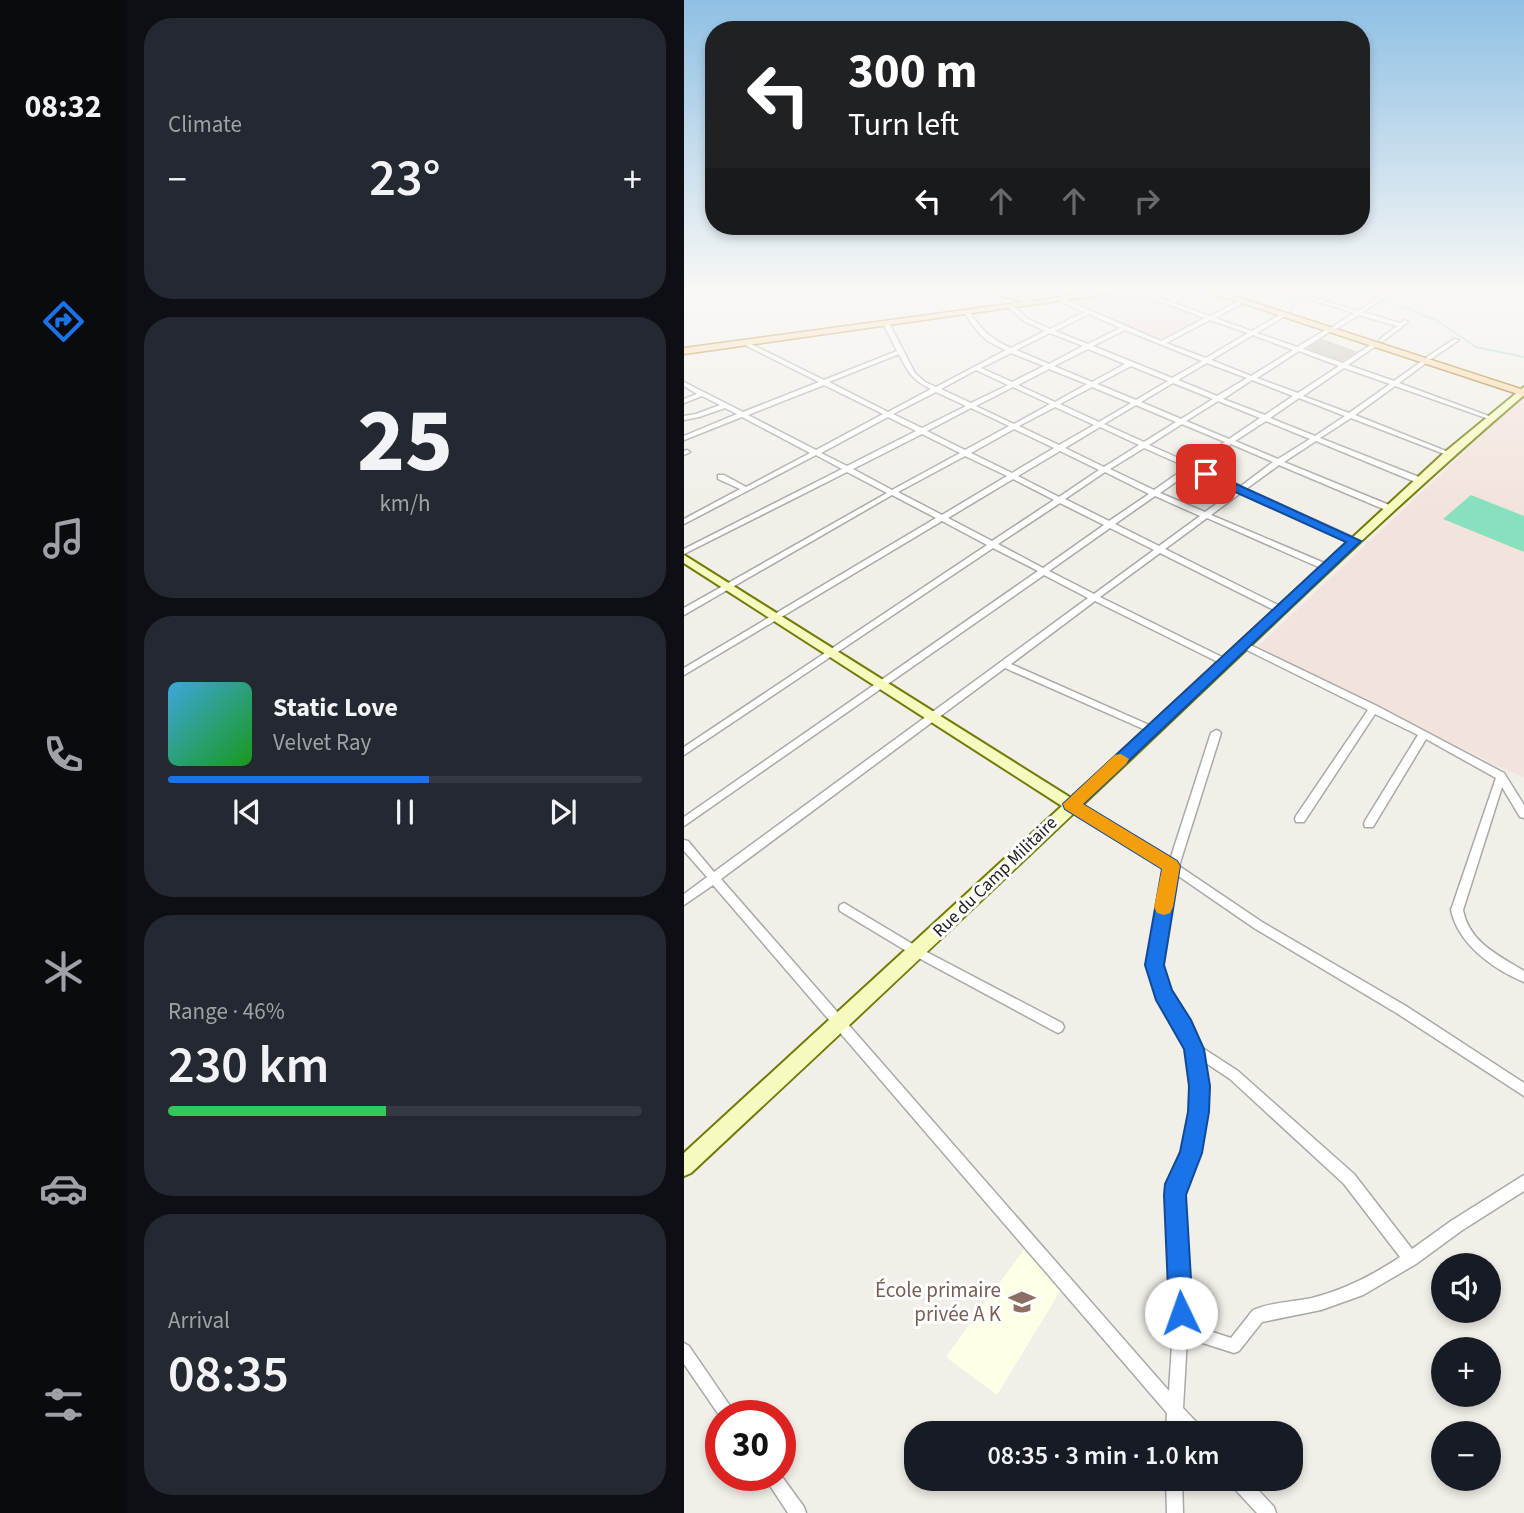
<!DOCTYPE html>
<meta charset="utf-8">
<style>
:root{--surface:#171b24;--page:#242831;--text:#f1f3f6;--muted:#9ea1a6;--line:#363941;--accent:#1a73e8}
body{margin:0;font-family:"Source Sans 3",sans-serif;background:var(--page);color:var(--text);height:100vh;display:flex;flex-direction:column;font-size:26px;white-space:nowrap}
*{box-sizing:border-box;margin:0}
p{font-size:23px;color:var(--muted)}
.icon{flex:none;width:38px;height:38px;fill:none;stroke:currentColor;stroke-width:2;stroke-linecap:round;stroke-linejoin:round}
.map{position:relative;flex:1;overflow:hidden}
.drawer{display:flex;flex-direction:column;gap:18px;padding:18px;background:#0d0f14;width:558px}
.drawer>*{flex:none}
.top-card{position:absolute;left:21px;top:21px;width:665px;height:214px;border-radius:28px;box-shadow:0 4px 10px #0003;background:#202124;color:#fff;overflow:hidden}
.fabs{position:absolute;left:747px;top:1253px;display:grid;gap:14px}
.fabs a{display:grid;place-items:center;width:70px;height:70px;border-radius:50%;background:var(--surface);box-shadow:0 4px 10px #0003;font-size:35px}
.speed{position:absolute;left:21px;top:1400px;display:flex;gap:14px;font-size:35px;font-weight:700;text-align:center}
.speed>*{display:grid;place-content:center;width:91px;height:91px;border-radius:50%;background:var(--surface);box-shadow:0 4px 10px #0003;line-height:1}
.speed .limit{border:10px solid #d22;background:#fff;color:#111}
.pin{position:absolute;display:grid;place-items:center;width:60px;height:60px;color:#fff;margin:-30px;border-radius:14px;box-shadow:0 4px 10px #0006}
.me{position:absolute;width:77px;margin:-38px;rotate:357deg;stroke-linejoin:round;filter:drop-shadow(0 0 5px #0008)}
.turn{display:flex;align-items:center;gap:24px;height:147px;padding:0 28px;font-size:32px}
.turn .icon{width:91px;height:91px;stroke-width:2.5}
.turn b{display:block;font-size:49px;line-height:60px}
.lanes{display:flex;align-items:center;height:66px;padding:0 28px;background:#0003;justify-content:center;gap:35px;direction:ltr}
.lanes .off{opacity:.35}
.big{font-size:52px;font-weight:600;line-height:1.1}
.drawer .card{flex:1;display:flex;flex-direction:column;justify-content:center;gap:10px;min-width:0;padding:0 24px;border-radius:28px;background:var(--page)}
.drawer .dial{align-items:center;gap:0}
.dial b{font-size:91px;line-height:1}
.song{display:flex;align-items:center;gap:21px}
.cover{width:84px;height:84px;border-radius:10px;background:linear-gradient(135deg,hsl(200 70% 55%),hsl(120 70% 35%))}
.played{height:7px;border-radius:4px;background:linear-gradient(90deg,var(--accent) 55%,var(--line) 55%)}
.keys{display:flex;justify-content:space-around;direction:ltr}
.heat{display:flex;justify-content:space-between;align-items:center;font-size:38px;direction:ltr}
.charge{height:10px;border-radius:5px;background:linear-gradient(90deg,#34c759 46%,var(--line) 0)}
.trip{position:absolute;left:220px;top:1421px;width:399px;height:70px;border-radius:28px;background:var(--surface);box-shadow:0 4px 10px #0003;font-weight:600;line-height:70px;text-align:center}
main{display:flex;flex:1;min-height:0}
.menu{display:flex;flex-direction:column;width:126px;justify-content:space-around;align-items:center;background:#090b0e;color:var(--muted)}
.menu .icon{width:49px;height:49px}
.menu .on{color:var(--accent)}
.menu b{font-size:32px;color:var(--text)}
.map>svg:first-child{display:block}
</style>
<main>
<nav class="menu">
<b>08:32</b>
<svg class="icon on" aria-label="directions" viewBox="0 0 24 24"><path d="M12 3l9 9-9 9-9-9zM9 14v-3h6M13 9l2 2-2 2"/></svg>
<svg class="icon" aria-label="music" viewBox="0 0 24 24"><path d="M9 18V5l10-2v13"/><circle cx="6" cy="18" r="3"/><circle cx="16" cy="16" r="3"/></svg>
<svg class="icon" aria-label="phone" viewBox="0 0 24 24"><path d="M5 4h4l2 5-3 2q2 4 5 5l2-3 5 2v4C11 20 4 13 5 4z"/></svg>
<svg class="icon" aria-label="climate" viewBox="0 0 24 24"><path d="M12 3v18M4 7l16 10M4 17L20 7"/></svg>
<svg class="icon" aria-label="car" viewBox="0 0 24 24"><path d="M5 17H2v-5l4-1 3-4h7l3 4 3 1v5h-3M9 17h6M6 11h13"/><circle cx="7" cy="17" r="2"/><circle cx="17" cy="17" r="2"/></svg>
<svg class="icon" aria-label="filters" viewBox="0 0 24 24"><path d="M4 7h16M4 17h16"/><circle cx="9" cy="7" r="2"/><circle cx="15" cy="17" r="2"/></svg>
</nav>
<section class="drawer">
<div class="card"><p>Climate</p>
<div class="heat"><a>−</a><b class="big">23°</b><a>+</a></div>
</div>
<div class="card dial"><b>25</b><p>km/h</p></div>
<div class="card">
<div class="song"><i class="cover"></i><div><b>Static Love</b><p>Velvet Ray</p></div></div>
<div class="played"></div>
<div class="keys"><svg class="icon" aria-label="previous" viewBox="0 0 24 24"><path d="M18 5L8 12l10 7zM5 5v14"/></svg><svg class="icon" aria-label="pause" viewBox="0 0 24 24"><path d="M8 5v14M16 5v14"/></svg><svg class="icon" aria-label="next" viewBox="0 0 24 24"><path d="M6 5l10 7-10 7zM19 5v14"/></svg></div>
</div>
<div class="card"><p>Range · 46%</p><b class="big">230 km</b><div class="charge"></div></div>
<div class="card"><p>Arrival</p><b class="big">08:35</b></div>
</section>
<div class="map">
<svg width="840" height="1513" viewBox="0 0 840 1513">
<rect width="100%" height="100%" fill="#f2efe9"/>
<polygon fill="#f2dad9" points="447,292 522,318 478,341 383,301"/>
<polygon fill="#ffffe5" points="341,1248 378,1288 313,1395 262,1357"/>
<polygon fill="#f3e3dd" points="840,396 840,777 817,768 574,646"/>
<polygon fill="#88e0be" points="787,495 840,516 840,552 759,519"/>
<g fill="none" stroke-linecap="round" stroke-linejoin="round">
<g stroke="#aad3df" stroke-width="2">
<polyline points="601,290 611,304 606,312"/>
<polyline points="676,290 752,320 792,347 840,357"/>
<polyline points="0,292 36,290"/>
</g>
</g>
<polygon fill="#c7bfb8" stroke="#c4b6ab" stroke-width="2" points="638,340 671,352 658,360 625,348"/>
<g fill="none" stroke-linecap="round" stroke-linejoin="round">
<g stroke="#a9a9a9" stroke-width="3">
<g id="street">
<polygon points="338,290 343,290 336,299 332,299 331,298"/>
<path d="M446,290H455L484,301L505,290H512L489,303L526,316L555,301H559V303L531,318L568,331L597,314H601V316L573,333L613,347L643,329H647V331L619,349L659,363L688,344H692V346L664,365L710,381L738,361H742V363L715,383L810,418L805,419L711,386L671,415L767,453V455H763L667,418L636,438L740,479V483H734L632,441L600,462L710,507V511H704L595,465L562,489L673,539V543H667L558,492L527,515L645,565V569H639L523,518L481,549L600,608L601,610L600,612H594L476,553L416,597L544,660L545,662L544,664H538L411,601L327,664L472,728L474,730L472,732H466L321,668L37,879L485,1391L490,1313L484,1195C487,1181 494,1169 499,1155C510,1131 511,1102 508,1076C507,1064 505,1051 500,1040C491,1019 474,1002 467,979C459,952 476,897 483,869L383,808L382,805L383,802H391L486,860L527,733L532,730L535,731L537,733L495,866L578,922L722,1006L840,1083V1096L714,1014L570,928L493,875L479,938L476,964L481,986L505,1025L514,1045L554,1071L670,1174L728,1249L767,1221L840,1175V1191L777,1231L732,1264L679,1295L637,1310L578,1322L555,1351L550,1353L503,1338L499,1408L517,1427L519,1433H501L498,1430V1433H482L483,1413L29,885L0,905V894L23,877L0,851V840L4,841L30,872L404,598L360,575L0,826V817L354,571L309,548L0,755V747L303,545L258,521L0,675V668L252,518L208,495L0,615V608L203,493L163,472L0,554V549L158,469L132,455L0,524V519L56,489L34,479V475H40L62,487L126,453L58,417L0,440V436L53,414L41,408L15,417L0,420V416L12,414L36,405L18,396L0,403V399L13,394L0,386V382L59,412L135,382L59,344V342H63L140,380L213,351L199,323L202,321L205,323L231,373L241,382L252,387L322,350C299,341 293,332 280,312L281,311H285C297,329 306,339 327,348L361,331L340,321L325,308V306H329L344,319L366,329L400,312L375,301L374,300L377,298L477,341L521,318ZM405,314L436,328L404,344L371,331ZM526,320L564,333L522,358L482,343ZM441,330L518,361L488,378L409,346ZM366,333L399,346L365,364L332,350ZM569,335L609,350L567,376L527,360ZM404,349L441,364L408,382L370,366ZM615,351L655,366L614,393L573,378ZM327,353L360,366L328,382L297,368ZM215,354C224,372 228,380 247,389L204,412L145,382ZM523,363L563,378L533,396L494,380ZM447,366L484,381L452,400L413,384ZM660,368L706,384L665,413L619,396ZM365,369L403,384L371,402L334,385ZM292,370L324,385L287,403L257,389ZM568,380L609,396L581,415L539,399ZM489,383L529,399L497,419L457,402ZM140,385L199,414L132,450L64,415ZM329,387L366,404L330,424L292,406ZM408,387L447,403L415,422L376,404ZM252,392L282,406L238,428L209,414ZM615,398L661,416L631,436L586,418ZM534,401L576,418L545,439L502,421ZM452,405L492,422L460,442L420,424ZM371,407L410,425L375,445L335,426ZM287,408L325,426L281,450L243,431ZM204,417L232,431L163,466L137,453ZM582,421L626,439L594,459L551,441ZM498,424L541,442L508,464L465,445ZM416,427L455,445L420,467L381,448ZM330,429L370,448L328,473L287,453ZM238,434L276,453L208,490L169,469ZM547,444L589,462L557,486L514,467ZM460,448L503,467L470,490L426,469ZM376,451L415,470L375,497L334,476ZM281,456L323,476L258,515L214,492ZM509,470L552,490L521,512L476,493ZM421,472L465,494L425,521L381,499ZM329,479L370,500L308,541L264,518ZM471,496L516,516L475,546L431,524ZM376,503L420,525L359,568L314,544ZM426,528L470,550L410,594L365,571ZM519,1061L546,1079L660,1184L716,1257C689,1275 660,1290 628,1298C609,1302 587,1302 569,1310L547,1338L504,1324L498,1195C501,1180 508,1168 513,1154C524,1124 523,1092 519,1061Z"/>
<polygon points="705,290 712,290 679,312 716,323 721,320 724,322 698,342 696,341 696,339 713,326 675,315 652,329 648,329 648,327 670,313 606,293 611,292 674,311"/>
<polygon points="770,339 775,340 747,359 743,359 743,357"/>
<polygon points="3,450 6,452 0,455 0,451"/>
<path d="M560,642L693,706L820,773L840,805V818L836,817L818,787L779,910C785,942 814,955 840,971V982C809,969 774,944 767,910L812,778L742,739L689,827H681L680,824L681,821L734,735L691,714L620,822H612L611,819L612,816L684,710L557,647L556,645L557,643Z"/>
<polygon points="160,903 237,949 378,1023 380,1027 378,1031 374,1033 370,1031 229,955 156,911 155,908 156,905"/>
<polygon points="0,1343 5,1346 53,1416 37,1416 37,1418 0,1364"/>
<polygon points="96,1474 120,1507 122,1513 104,1513 79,1475"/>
<polygon points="482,1479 498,1479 499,1513 483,1513"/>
<polygon points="545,1479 564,1479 590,1507 592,1513 573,1513 547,1485"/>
</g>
</g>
<g stroke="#707d05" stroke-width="4">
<path id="secondary" d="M840,387V395C705,511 578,635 449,757C303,896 155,1035 7,1173L0,1176V1153L378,806L0,563V555L387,798L761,452Z"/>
</g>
<g stroke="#a06b00" stroke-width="3">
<g id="primary">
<polygon points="295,290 313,290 347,298 348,301 424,290 451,290 0,354 0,348 340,302"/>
<polygon points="518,290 532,290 840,390 840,396"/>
</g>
</g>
<use href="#street" fill="#fff" fill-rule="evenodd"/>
<use href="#secondary" fill="#f7fabf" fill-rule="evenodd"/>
<use href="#primary" fill="#fcd6a4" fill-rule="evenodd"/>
</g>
<linearGradient id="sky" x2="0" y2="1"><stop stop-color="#8fc0e4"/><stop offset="0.58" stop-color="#f9f8f5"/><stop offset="1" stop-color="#f9f8f5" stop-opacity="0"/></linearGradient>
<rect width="840" height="502" fill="url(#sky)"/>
<polygon fill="#1a73e8" stroke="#114b97" stroke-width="2" points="518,472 526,472 677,541 399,804 493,861 496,866 480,965 488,990 507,1020 520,1049 526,1086 525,1112 518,1153 502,1195 509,1313 506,1322 497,1325 489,1322 485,1313 480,1195 481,1184 496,1152 504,1112 505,1086 500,1049 472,1000 461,965 478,869 381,809 379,804 662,542 518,477"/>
<polygon fill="#f59e0b" points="437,754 445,759 442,764 399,804 493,861 496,866 489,907 486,913 480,915 473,913 470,907 478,869 381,809 379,804 431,755"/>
<defs>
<g id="university-bare" transform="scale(2.1)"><path d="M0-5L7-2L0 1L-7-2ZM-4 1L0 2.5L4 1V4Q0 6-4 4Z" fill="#8d6e63" stroke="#fff" stroke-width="2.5" paint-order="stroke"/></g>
</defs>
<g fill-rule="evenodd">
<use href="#university-bare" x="338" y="1302"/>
</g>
<g text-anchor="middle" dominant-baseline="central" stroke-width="6" stroke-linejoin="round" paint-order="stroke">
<g font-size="18" fill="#222" stroke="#fff">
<text transform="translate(311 877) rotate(-44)">Rue du Camp Militaire</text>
</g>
<g font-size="21" fill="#785e54" stroke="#fff" text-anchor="end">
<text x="317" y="1290">École primaire<tspan x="317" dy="24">privée A K</tspan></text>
</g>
</g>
</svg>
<div class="fabs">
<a><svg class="icon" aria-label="sound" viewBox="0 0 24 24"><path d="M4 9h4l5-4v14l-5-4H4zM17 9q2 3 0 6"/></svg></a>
<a>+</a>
<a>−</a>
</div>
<div class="speed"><div class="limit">30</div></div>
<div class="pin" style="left:522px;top:474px;background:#d93025"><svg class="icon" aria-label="arrive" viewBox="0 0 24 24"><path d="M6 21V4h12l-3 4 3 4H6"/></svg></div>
<svg class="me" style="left:497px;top:1313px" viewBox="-20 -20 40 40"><circle r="19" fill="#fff"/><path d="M0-13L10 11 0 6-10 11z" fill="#1a73e8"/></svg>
<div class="trip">08:35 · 3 min · 1.0 km</div>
<div class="top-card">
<div class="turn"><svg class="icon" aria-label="left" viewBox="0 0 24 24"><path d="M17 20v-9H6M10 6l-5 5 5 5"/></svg><div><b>300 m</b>Turn left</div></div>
<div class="lanes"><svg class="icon" aria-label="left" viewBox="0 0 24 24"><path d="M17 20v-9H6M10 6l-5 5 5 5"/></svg><svg class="icon off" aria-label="ahead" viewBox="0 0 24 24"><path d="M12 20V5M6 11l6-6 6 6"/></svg><svg class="icon off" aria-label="ahead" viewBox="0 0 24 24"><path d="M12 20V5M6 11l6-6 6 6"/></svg><svg class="icon off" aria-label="right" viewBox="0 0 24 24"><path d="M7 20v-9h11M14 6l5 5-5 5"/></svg></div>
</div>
</div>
</main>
